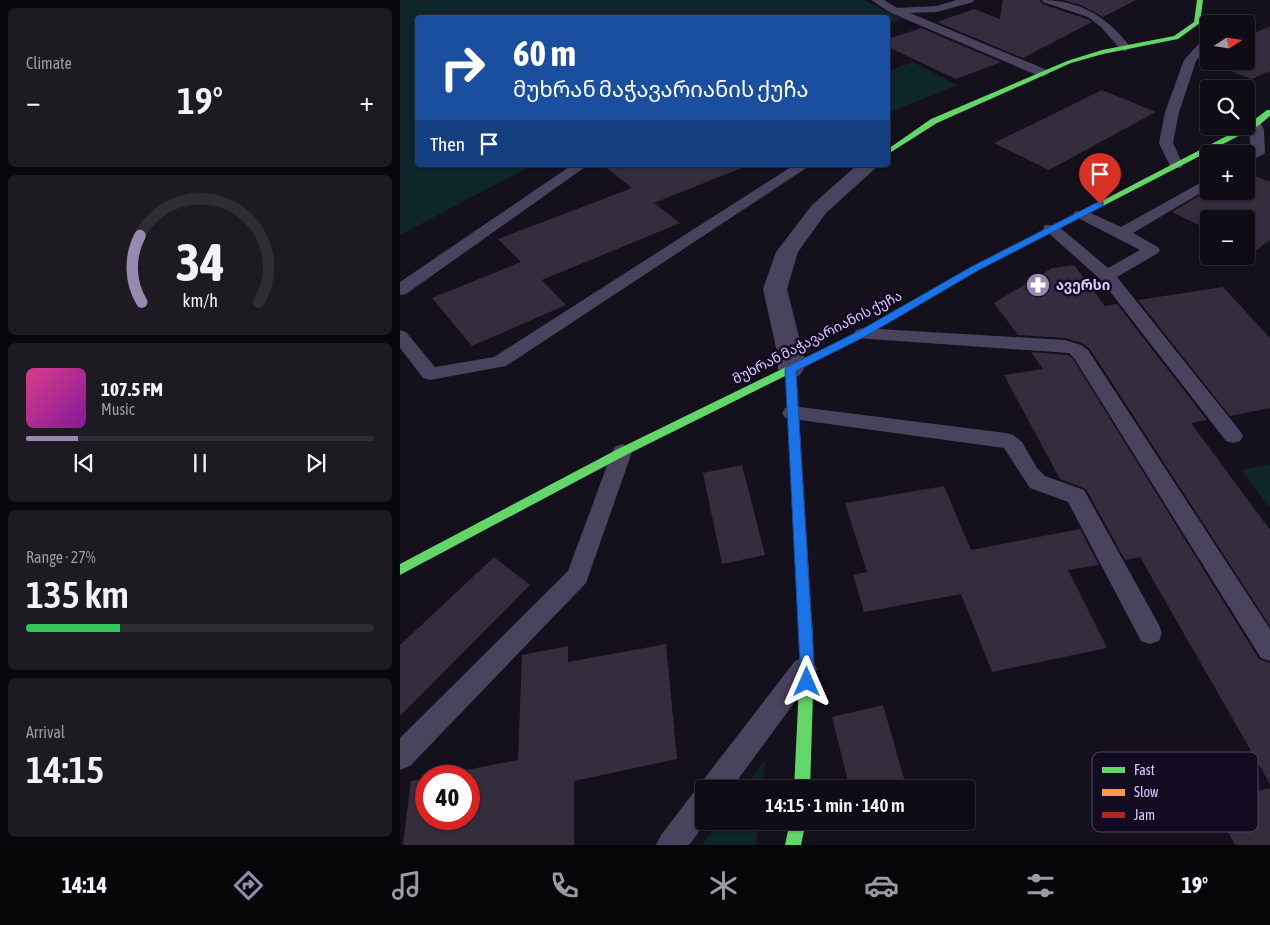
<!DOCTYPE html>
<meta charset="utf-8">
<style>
:root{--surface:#0f0c15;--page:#1d1a22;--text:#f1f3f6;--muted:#9b9ba0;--line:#2f2c34;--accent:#958ab0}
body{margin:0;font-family:"Asap Condensed","Noto Sans Georgian",sans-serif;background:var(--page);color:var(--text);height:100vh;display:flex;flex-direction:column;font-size:19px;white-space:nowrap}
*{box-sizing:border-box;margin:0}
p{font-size:16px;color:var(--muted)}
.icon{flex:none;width:28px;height:28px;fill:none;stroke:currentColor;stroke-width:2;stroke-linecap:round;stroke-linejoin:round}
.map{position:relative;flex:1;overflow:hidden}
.side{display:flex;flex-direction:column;gap:8px;padding:8px;background:#08070c;width:400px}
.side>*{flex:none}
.hud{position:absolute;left:15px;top:15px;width:475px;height:152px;border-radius:5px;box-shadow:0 1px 4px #0004,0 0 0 1px var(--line);background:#1a4fa0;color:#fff;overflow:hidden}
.needle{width:32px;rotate:78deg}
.buttons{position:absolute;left:800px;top:15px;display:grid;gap:10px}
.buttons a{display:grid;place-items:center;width:55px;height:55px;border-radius:5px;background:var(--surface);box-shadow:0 1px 4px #0004,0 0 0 1px var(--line);font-size:25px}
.speed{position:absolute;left:15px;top:765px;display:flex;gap:10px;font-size:25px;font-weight:700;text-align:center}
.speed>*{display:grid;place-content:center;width:65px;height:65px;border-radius:50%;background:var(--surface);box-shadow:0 1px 4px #0004,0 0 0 1px var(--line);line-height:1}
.speed .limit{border:8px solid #d22;background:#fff;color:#111}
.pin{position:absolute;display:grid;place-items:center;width:42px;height:42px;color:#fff;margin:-51px -21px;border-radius:50% 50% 50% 0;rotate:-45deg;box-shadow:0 0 5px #0007}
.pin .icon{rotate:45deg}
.me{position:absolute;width:55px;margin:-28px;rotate:0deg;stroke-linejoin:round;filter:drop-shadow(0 0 4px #0008)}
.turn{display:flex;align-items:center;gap:18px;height:105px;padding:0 15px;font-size:22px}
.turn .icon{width:65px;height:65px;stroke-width:2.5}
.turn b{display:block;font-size:35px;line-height:42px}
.then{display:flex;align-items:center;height:48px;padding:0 15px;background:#0003;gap:10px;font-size:19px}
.big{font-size:38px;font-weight:600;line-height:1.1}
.side .card{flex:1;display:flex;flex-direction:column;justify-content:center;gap:8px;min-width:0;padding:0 18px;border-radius:8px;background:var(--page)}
.side .dial{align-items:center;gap:0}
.dial svg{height:130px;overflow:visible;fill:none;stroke:var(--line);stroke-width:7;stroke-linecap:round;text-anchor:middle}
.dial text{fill:var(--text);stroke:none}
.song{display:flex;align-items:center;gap:15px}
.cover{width:60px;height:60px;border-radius:8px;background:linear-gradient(135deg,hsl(330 70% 55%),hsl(290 70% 35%))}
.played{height:5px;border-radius:2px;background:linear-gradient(90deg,var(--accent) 15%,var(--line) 15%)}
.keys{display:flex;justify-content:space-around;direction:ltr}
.heat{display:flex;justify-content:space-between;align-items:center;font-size:28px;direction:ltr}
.charge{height:8px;border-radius:4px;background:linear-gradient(90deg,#34c759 27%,var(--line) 0)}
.trip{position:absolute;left:295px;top:780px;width:280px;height:50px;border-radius:5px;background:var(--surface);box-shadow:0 1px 4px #0004,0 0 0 1px var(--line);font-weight:600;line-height:50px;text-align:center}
.dock{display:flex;height:80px;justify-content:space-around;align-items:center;background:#060508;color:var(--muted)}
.dock .icon{width:35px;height:35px}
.dock .active{color:var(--accent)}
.dock b{font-size:22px;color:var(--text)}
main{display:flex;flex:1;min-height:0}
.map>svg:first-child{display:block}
</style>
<main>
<section class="side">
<div class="card"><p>Climate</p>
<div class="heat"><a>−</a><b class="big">19°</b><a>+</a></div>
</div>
<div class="card dial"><svg viewBox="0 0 100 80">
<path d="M14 69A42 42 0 1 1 86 69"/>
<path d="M14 69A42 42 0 0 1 13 28" stroke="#958ab0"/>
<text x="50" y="56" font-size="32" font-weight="700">34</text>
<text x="50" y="72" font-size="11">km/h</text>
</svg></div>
<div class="card">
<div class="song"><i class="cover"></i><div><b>107.5 FM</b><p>Music</p></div></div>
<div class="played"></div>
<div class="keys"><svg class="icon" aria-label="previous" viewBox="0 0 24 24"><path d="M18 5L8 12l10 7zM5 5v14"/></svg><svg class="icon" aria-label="pause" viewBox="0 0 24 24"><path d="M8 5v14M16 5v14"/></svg><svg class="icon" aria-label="next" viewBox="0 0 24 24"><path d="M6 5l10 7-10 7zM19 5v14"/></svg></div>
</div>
<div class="card"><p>Range · 27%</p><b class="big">135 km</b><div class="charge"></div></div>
<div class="card"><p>Arrival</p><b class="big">14:15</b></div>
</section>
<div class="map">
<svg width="870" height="845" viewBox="0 0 870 845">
<rect width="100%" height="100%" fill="#14101c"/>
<g fill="#0e252a">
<polygon points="0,0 464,0 502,19 488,24 488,18 18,18 18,165 133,165 0,235"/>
<polygon points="513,62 558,85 488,113 488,71"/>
<polygon points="870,464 870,508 841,470"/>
<polygon points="365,760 362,789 344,789"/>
<polygon points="320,821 359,821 356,845 302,845"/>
</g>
<g fill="#332d3e">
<polygon points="603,0 640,0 642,4 687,19 692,22 623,58 537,22 574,9 600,19"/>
<polygon points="662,0 736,0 703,17 681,5"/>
<polygon points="870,26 870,71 852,79 800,60 809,54 809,61 846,61 846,37"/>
<polygon points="521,28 601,62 556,79 488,47 488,39"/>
<polygon points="702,90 756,112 649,170 594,143"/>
<polygon points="203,165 343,165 344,167 254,203 280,223 142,280 166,305 72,346 32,298 121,262 98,239 232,188"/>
<polygon points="846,172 870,182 870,240 855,251 846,247 846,219 809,219 809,230 772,212 809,190 846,191"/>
<polygon points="674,265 705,306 717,304 807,420 791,423 870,530 870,626 690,349 682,343 665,338 618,335 594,303 652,268"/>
<polygon points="823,287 870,338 870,408 830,416 738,300"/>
<polygon points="631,352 668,355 673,359 859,659 870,663 870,784 740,557 725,560 686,489 660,479 604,375 643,369"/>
<polygon points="342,465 365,555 322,564 303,473"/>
<polygon points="544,486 571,550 680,529 699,565 668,570 707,648 592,672 561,594 464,612 453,575 467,572 445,503"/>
<polygon points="94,557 130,585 0,716 0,645"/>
<polygon points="266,644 277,759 174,781 174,845 3,845 11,781 26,778 26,819 69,819 69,776 35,776 118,760 122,655 168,646 168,662"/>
<polygon points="483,705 505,782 477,789 450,789 432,717"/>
<polygon points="870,788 870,845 835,845 812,802"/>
</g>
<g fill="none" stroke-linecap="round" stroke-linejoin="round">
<g fill="#49435e" fill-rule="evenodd">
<polygon points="471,0 484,0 497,8 536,6 557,0 574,0 573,2 537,12 510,13 647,70 649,73 643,77 639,76 491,13"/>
<path d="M642,0C680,0 708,17 731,48L725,51L721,50L701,27L688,17L643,2Z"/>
<polygon points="809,36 809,46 796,61 779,112 773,143 783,165 781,168 771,168 759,143 765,112 784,60 805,37"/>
<polygon points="855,120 860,121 864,130 865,153 846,164 846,154 851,151 848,124"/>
<polygon points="172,165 188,165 6,294 0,295 0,282"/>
<polygon points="394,165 411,165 106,366 30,380 23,378 0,348 0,330 6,332 35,367 94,357"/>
<polygon points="809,178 809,188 733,233 758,247 760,250 758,253 717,277 840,431 843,436 840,441 833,443 826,441 701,280 643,228 645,225 657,225 708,268 740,250 676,217 673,214 676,211 686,211 721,227"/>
<polygon points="462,328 665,340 681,345 688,350 870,629 870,661 861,658 674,358 669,353 456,338 453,334 456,330"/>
<polygon points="392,406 606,433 613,435 622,442 637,468 645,476 684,490 759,625 762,633 759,641 750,644 741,641 668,502 630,488 604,448 385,418 382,413 385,408"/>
<polygon points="222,444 229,447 232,452 186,583 10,766 0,770 0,738 168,571 212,452 215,447"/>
<polygon points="404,657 413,661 417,669 413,677 331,789 304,789 304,821 307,821 289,845 256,845 261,835 294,792 300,789 304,779 395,661"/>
</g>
<polygon fill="#49435e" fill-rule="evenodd" points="457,165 479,165 426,213 398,252 387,289 404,357 404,369 400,375 391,378 382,375 378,369 378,357 363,289 376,252 412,205"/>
<g fill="#63d668" fill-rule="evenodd">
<polygon points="797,0 803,0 800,23 778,39 703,54 671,63 537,123 488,154 488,149 531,119 667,61 702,50 774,36 794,22"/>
<polygon points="867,110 870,110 870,116 858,126 699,208 693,208 692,206 846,126"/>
<polygon points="529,292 532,293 534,295 532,297 466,336 226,455 0,575 0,564 218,449 458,332"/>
<polygon points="405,615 410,617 412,621 414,664 410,789 394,789 400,664 398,621 400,617"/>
<polygon points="390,821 406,821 401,845 385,845"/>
</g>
<polygon fill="#ff974d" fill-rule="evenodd" points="696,203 699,204 699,208 577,271 532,297 526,297 524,295 571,267"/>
<polygon fill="#b3261e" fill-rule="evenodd" points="391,365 396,369 412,621 410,625 405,627 400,625 398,621 386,369"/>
</g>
<polygon fill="#1a73e8" stroke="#114b97" points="700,201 703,202 703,206 577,271 466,336 396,371 414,664 414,682 412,687 407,689 401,687 399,682 400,664 385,369 387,367 459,331 571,267"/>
<defs>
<g id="pharmacy-disc" transform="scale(1.25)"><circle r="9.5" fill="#958ab0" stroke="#120b21"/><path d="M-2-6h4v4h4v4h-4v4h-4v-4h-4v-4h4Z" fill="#fff"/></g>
</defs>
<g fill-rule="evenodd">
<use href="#pharmacy-disc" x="638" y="285"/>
</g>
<g text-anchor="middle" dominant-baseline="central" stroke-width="5" stroke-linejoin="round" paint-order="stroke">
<g font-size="14" font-weight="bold" fill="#dacbff" stroke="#120b21" text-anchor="start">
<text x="656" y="285">ავერსი</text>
</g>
<g font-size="14" fill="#dacbff" stroke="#120b21">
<text transform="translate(417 337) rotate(-27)">მუხრან მაჭავარიანის ქუჩა</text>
</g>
</g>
<rect x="692" y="752" width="166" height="80" rx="8" fill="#120b21" stroke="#4e4564" stroke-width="1"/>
<rect x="702" y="767" width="23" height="6" fill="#63d668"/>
<rect x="702" y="789" width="23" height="7" fill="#ff974d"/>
<rect x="702" y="812" width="23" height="6" fill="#b3261e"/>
<g font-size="14" fill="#dacbff">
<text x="734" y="775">Fast</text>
<text x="734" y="797">Slow</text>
<text x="734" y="820">Jam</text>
</g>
</svg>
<div class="buttons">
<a><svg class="needle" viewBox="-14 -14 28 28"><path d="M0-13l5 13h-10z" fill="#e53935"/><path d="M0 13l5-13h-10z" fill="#9b9ba0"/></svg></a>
<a><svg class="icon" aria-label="search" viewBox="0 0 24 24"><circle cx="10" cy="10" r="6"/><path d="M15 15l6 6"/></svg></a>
<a>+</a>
<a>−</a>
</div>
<div class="speed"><div class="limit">40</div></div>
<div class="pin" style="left:700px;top:204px;background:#d93025"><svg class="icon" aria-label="arrive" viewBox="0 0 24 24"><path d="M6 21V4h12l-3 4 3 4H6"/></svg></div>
<svg class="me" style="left:407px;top:682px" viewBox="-20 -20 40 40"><path d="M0-17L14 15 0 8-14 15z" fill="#1a73e8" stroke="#fff" stroke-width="4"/></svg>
<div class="trip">14:15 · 1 min · 140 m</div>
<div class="hud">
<div class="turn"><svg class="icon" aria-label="right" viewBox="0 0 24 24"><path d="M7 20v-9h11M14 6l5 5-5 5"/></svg><div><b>60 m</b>მუხრან მაჭავარიანის ქუჩა</div></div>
<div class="then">Then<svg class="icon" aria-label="arrive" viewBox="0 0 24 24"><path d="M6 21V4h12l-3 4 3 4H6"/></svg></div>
</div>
</div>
</main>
<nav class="dock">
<b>14:14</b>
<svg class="icon active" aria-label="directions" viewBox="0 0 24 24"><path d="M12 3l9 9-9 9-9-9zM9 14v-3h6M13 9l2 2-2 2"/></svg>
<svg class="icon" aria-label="music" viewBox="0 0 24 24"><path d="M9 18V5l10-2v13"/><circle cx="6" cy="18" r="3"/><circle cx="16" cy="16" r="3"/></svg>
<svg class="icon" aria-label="phone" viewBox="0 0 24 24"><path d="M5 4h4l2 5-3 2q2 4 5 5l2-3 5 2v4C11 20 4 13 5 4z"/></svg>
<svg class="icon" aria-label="climate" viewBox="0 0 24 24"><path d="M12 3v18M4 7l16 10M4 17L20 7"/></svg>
<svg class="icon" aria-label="car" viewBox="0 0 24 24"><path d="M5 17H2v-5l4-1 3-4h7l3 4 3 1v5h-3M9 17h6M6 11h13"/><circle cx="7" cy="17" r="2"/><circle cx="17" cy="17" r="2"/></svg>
<svg class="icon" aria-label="filters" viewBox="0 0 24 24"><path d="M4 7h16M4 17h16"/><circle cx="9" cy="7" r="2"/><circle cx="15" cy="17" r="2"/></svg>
<b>19°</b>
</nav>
